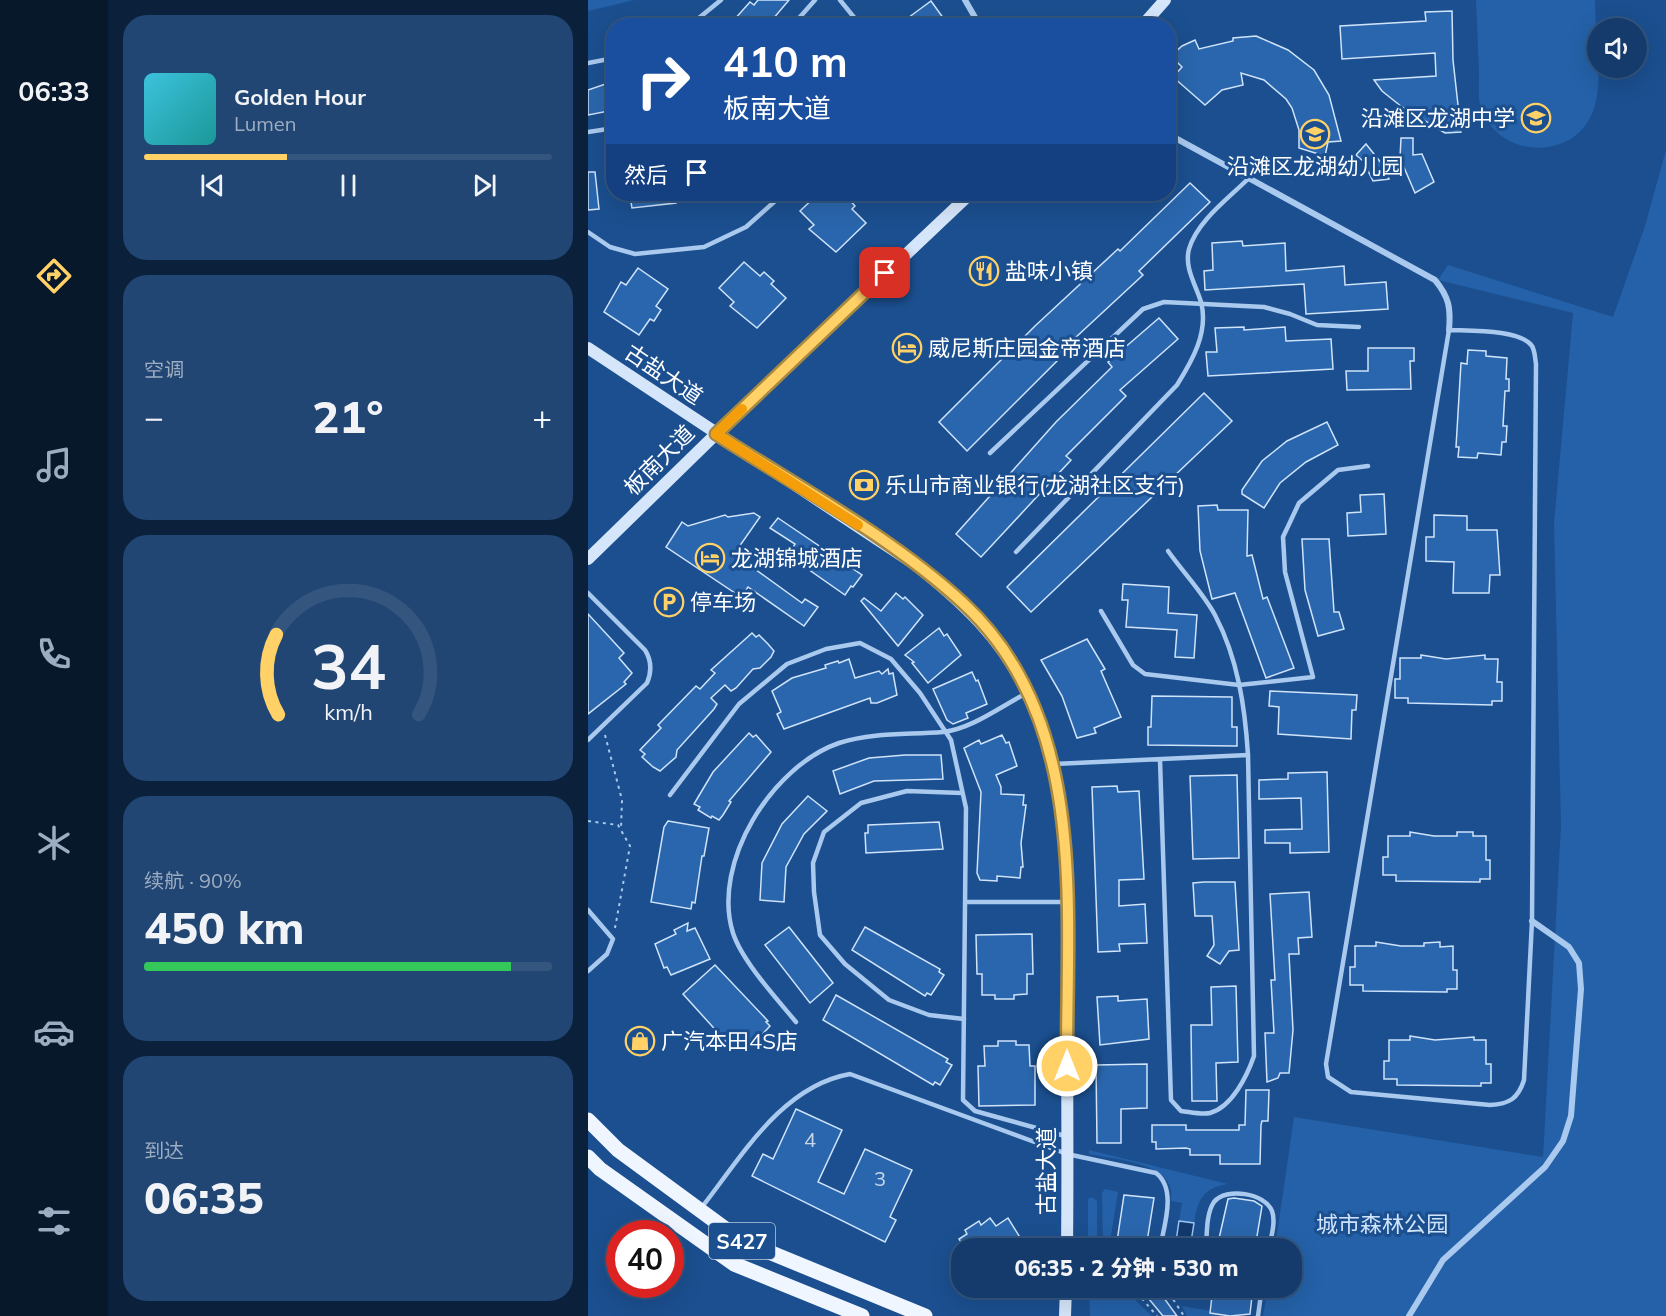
<!DOCTYPE html>
<html lang="zh">
<meta charset="utf-8">
<style>
:root{--surface:#143b6b;--page:#214673;--text:#f1f3f6;--muted:#9dadc1;--line:#33557e;--accent:#ffd166}
body{margin:0;font-family:Mulish,"Noto Sans SC",sans-serif;background:var(--page);color:var(--text);height:100vh;display:flex;flex-direction:column;font-size:22px;white-space:nowrap}
*{box-sizing:border-box;margin:0}
p{font-size:20px;color:var(--muted)}
.icon{flex:none;width:33px;height:33px;fill:none;stroke:currentColor;stroke-width:2;stroke-linecap:round;stroke-linejoin:round}
.map{position:relative;flex:1;overflow:hidden}
.drawer{display:flex;flex-direction:column;gap:15px;padding:15px;background:#0b203b;width:480px}
.drawer>*{flex:none}
.guide{position:absolute;left:18px;top:18px;width:570px;height:183px;border-radius:24px;box-shadow:0 6px 24px #0002,0 0 0 2px var(--line);background:#1a4fa0;color:#fff;overflow:hidden}
.fabs{position:absolute;left:999px;top:18px;display:grid;gap:12px}
.fabs a{display:grid;place-items:center;width:60px;height:60px;border-radius:50%;background:var(--surface);box-shadow:0 6px 24px #0002,0 0 0 2px var(--line);font-size:30px}
.speed{position:absolute;left:18px;top:1220px;display:flex;gap:12px;font-size:30px;font-weight:700;text-align:center}
.speed>*{display:grid;place-content:center;width:78px;height:78px;border-radius:50%;background:var(--surface);box-shadow:0 6px 24px #0002,0 0 0 2px var(--line);line-height:1}
.speed .limit{border:9px solid #d22;background:#fff;color:#111}
.pin{position:absolute;display:grid;place-items:center;width:51px;height:51px;color:#fff;margin:-26px;border-radius:12px;box-shadow:0 3px 9px #0006}
.me{position:absolute;width:66px;margin:-33px;rotate:0deg;stroke-linejoin:round;filter:drop-shadow(0 0 4px #0008)}
.turn{display:flex;align-items:center;gap:21px;height:126px;padding:0 18px;font-size:27px}
.turn .icon{width:78px;height:78px;stroke-width:2.5}
.turn b{display:block;font-size:42px;line-height:51px}
.then{display:flex;align-items:center;height:57px;padding:0 18px;background:#0003;gap:12px;font-size:22px}
.big{font-size:45px;font-weight:800;line-height:1.1}
.drawer .card{flex:1;display:flex;flex-direction:column;justify-content:center;gap:9px;min-width:0;padding:0 21px;border-radius:24px;background:var(--page)}
.drawer .dial{align-items:center;gap:0}
.dial svg{height:156px;overflow:visible;fill:none;stroke:var(--line);stroke-width:7;stroke-linecap:round;text-anchor:middle}
.dial text{fill:var(--text);stroke:none}
.song{display:flex;align-items:center;gap:18px}
.cover{width:72px;height:72px;border-radius:9px;background:linear-gradient(135deg,hsl(190 70% 55%),hsl(180 70% 35%))}
.played{height:6px;border-radius:3px;background:linear-gradient(90deg,var(--accent) 35%,var(--line) 35%)}
.keys{display:flex;justify-content:space-around;direction:ltr}
.heat{display:flex;justify-content:space-between;align-items:center;font-size:33px;direction:ltr}
.charge{height:9px;border-radius:4px;background:linear-gradient(90deg,#34c759 90%,var(--line) 0)}
.trip{position:absolute;left:363px;top:1238px;width:351px;height:60px;border-radius:24px;background:var(--surface);box-shadow:0 6px 24px #0002,0 0 0 2px var(--line);font-weight:800;line-height:60px;text-align:center}
main{display:flex;flex:1;min-height:0}
.dock{display:flex;flex-direction:column;width:108px;justify-content:space-around;align-items:center;background:#08182b;color:var(--muted)}
.dock .icon{width:42px;height:42px}
.dock .selected{color:var(--accent)}
.dock b{font-size:27px;color:var(--text)}
.map>svg:first-child{display:block}
</style>
<main>
<nav class="dock">
<b>06:33</b>
<svg class="icon selected" aria-label="directions" viewBox="0 0 24 24"><path d="M12 3l9 9-9 9-9-9zM9 14v-3h6M13 9l2 2-2 2"/></svg>
<svg class="icon" aria-label="music" viewBox="0 0 24 24"><path d="M9 18V5l10-2v13"/><circle cx="6" cy="18" r="3"/><circle cx="16" cy="16" r="3"/></svg>
<svg class="icon" aria-label="phone" viewBox="0 0 24 24"><path d="M5 4h4l2 5-3 2q2 4 5 5l2-3 5 2v4C11 20 4 13 5 4z"/></svg>
<svg class="icon" aria-label="climate" viewBox="0 0 24 24"><path d="M12 3v18M4 7l16 10M4 17L20 7"/></svg>
<svg class="icon" aria-label="car" viewBox="0 0 24 24"><path d="M5 17H2v-5l4-1 3-4h7l3 4 3 1v5h-3M9 17h6M6 11h13"/><circle cx="7" cy="17" r="2"/><circle cx="17" cy="17" r="2"/></svg>
<svg class="icon" aria-label="filters" viewBox="0 0 24 24"><path d="M4 7h16M4 17h16"/><circle cx="9" cy="7" r="2"/><circle cx="15" cy="17" r="2"/></svg>
</nav>
<section class="drawer">
<div class="card">
<div class="song"><i class="cover"></i><div><b>Golden Hour</b><p>Lumen</p></div></div>
<div class="played"></div>
<div class="keys"><svg class="icon" aria-label="previous" viewBox="0 0 24 24"><path d="M18 5L8 12l10 7zM5 5v14"/></svg><svg class="icon" aria-label="pause" viewBox="0 0 24 24"><path d="M8 5v14M16 5v14"/></svg><svg class="icon" aria-label="next" viewBox="0 0 24 24"><path d="M6 5l10 7-10 7zM19 5v14"/></svg></div>
</div>
<div class="card"><p>空调</p>
<div class="heat"><a>−</a><b class="big">21°</b><a>+</a></div>
</div>
<div class="card dial"><svg viewBox="0 0 100 80">
<path d="M14 69A42 42 0 1 1 86 69"/>
<path d="M14 69A42 42 0 0 1 13 28" stroke="#ffd166"/>
<text x="50" y="56" font-size="32" font-weight="700">34</text>
<text x="50" y="72" font-size="11">km/h</text>
</svg></div>
<div class="card"><p>续航 · 90%</p><b class="big">450 km</b><div class="charge"></div></div>
<div class="card"><p>到达</p><b class="big">06:35</b></div>
</section>
<div class="map">
<svg width="1078" height="1316" viewBox="0 0 1078 1316">
<rect width="100%" height="100%" fill="#1b4f8f"/>
<g fill="#2461a8">
<polygon points="0,0 46,0 0,11"/>
<path d="M888,0H1007C1007,31 1015,76 1007,105C992,163 908,161 892,105C890,96 891,83 891,73C890,49 889,24 888,0Z"/>
<polygon points="1078,150 1078,1316 675,1316 680,1287 704,1287 704,1248 687,1248 706,1117 955,1157 973,826 966,523 985,313 850,280 860,265 1025,317 1057,226"/>
<path d="M501,1150L640,1184C615,1188 610,1199 606,1223L591,1221L594,1203L583,1201C590,1162 528,1160 501,1154Z"/>
<polygon points="517,1189 530,1192 521,1248 515,1244 514,1193"/>
<polygon points="504,1197 509,1201 509,1248 500,1248 500,1199"/>
<polygon points="501,1287 533,1287 564,1316 502,1316"/>
<polygon points="594,1306 623,1311 636,1316 599,1316"/>
</g>
<polygon fill="#123a6d" stroke="#9cc4f0" stroke-width="1.5" points="591,1221 606,1223 602,1248 587,1248"/>
<g fill="#2a66ad" stroke="#cfe3fa" stroke-width="1.5">
<polygon points="170,0 201,0 179,26 150,26 145,21 162,2 166,5"/>
<polygon points="343,1 361,26 309,26 328,12"/>
<polygon points="864,11 865,60 873,132 857,133 814,107 794,91 786,80 848,76 847,53 754,59 752,26 838,21 837,12"/>
<polygon points="668,36 700,50 726,70 741,95 753,141 740,142 737,156 711,148 711,130 704,108 698,99 676,80 653,73 655,85 634,90 617,105 585,77 594,67 583,56 594,46 607,40 611,49 645,41 645,38"/>
<polygon points="26,81 26,110 0,115 0,90"/>
<polygon points="813,138 825,138 825,155 834,154 846,182 827,193 812,158"/>
<polygon points="778,144 794,164 797,163 801,179 785,181 775,161 768,155"/>
<polygon points="0,172 7,172 11,209 0,210"/>
<polygon points="602,183 622,202 551,271 555,275 473,351 476,354 379,451 351,422 447,326 530,249 532,251"/>
<polygon points="45,194 86,194 88,203 44,208 42,196"/>
<polygon points="230,194 246,194 253,201 258,196 267,206 264,209 278,223 248,252 221,229 226,225 212,211"/>
<polygon points="654,241 655,246 697,243 698,271 756,266 757,285 798,282 800,309 718,314 716,284 617,290 616,271 625,270 624,243"/>
<polygon points="156,262 172,276 176,272 186,281 183,284 198,298 169,328 142,306 146,302 131,288"/>
<polygon points="50,268 80,289 68,306 73,310 66,321 62,319 51,335 16,312 33,282 38,285"/>
<polygon points="571,318 590,339 532,390 538,396 478,456 483,460 393,557 368,534 468,422 524,367 520,362"/>
<polygon points="656,327 656,330 697,327 698,341 743,339 745,369 620,376 618,352 629,352 627,328"/>
<polygon points="780,348 826,348 826,361 822,361 823,389 759,390 758,371 780,371"/>
<polygon points="880,350 898,351 898,356 919,358 918,379 921,379 921,391 917,391 915,426 919,426 918,442 914,442 913,455 890,453 889,458 870,457 871,447 868,447 873,363 879,364"/>
<polygon points="616,393 644,421 443,612 419,587"/>
<polygon points="739,422 750,445 718,462 692,483 676,508 654,494 654,490 674,461 699,441"/>
<polygon points="796,494 798,534 760,536 759,513 773,512 772,495"/>
<polygon points="629,505 630,510 660,510 659,556 664,555 675,599 679,597 706,668 678,678 647,593 624,599 612,551 610,506"/>
<polygon points="166,513 172,517 146,554 214,603 217,599 230,607 216,626 160,587 153,597 78,547 94,522 100,526 137,515 140,517"/>
<polygon points="846,515 879,516 879,530 909,530 912,575 902,575 901,593 865,593 866,562 838,561 838,537 846,537"/>
<polygon points="190,518 274,575 265,587 263,586 257,595 200,555 207,544 182,528"/>
<polygon points="714,539 741,539 746,612 751,612 756,629 730,636 717,590"/>
<polygon points="535,584 581,587 580,613 609,615 606,658 587,657 589,630 538,627 540,600 534,600"/>
<polygon points="308,593 315,599 317,597 335,615 310,646 273,601 276,598 293,611"/>
<polygon points="0,614 36,653 31,658 44,673 36,682 38,684 0,714"/>
<polygon points="351,628 356,636 359,634 373,655 340,683 324,663 326,662 317,655"/>
<polygon points="164,633 168,637 171,635 180,644 186,651 183,657 172,668 165,669 148,688 143,691 137,685 123,698 129,704 126,709 89,750 88,757 72,771 65,767 54,757 57,754 52,750 73,728 70,725 108,686 112,689 127,673 123,670"/>
<polygon points="499,639 517,669 513,671 533,717 506,728 508,733 489,738 474,696 453,660"/>
<polygon points="833,655 858,659 897,655 897,659 910,659 909,682 914,682 914,701 904,701 904,705 820,703 820,698 807,698 807,679 812,679 812,658 833,658"/>
<polygon points="261,659 267,678 291,671 294,674 300,669 301,674 305,673 309,695 289,703 283,703 282,698 196,729 189,714 193,712 184,691 204,678 238,668 237,665 250,661 251,663"/>
<polygon points="384,672 388,681 390,680 399,704 378,713 380,718 365,724 359,720 345,689"/>
<polygon points="682,691 769,695 768,710 764,710 763,739 690,734 691,707 681,706"/>
<polygon points="564,696 644,697 644,727 649,727 649,746 560,745 560,727 563,727"/>
<polygon points="161,733 165,737 168,735 183,752 141,801 143,802 135,815 131,820 124,816 123,818 110,810 112,807 106,804 125,772"/>
<polygon points="414,735 418,743 421,742 429,766 408,775 413,787 413,794 436,795 435,805 438,805 433,843 435,867 433,867 432,878 409,876 409,881 392,880 389,873 393,792 376,748 391,740 393,744"/>
<polygon points="317,755 353,755 355,779 286,781 252,794 245,771 281,758"/>
<polygon points="739,772 741,852 702,853 702,843 677,843 677,830 714,829 713,798 671,799 671,780 700,779 700,773"/>
<polygon points="649,775 651,858 605,859 602,776"/>
<polygon points="529,786 530,792 551,791 556,879 531,880 531,906 557,904 559,943 531,944 532,951 510,952 504,787"/>
<polygon points="220,796 239,811 216,834 198,867 196,902 172,900 174,863 194,824"/>
<polygon points="80,821 121,828 116,856 114,856 107,903 104,902 103,909 63,902 76,827"/>
<polygon points="351,822 355,849 278,853 277,833 280,833 280,825"/>
<polygon points="822,832 846,836 869,836 869,832 885,832 885,836 898,836 898,860 902,860 902,879 892,879 892,882 808,881 808,875 795,875 795,857 800,857 800,836 822,836"/>
<polygon points="616,882 647,882 651,950 641,951 632,964 619,956 626,945 624,916 607,916 605,883"/>
<polygon points="721,892 724,937 710,938 711,954 701,954 705,1030 701,1073 692,1073 690,1078 679,1082 677,1033 686,1033 683,980 687,980 682,894"/>
<polygon points="100,923 99,931 107,928 122,959 83,975 79,967 76,968 67,944 88,934 86,930"/>
<polygon points="201,927 245,983 222,1003 177,945"/>
<polygon points="277,927 352,969 351,972 356,975 343,995 339,993 337,996 264,950"/>
<polygon points="444,934 445,974 439,974 439,994 426,995 426,999 407,999 407,995 394,995 394,974 389,974 388,935"/>
<polygon points="788,942 813,946 836,946 836,943 852,942 852,947 865,946 865,970 869,970 869,989 859,989 859,992 775,991 775,985 762,985 762,967 767,967 767,946 788,946"/>
<polygon points="127,965 180,1021 178,1022 182,1026 170,1039 167,1036 151,1051 144,1044 142,1046 95,994"/>
<polygon points="648,986 650,1062 628,1063 629,1101 604,1101 603,1025 624,1025 623,987"/>
<polygon points="248,995 360,1059 358,1062 364,1065 352,1085 347,1082 345,1085 235,1020"/>
<polygon points="530,996 530,1001 559,999 561,1039 512,1045 509,997"/>
<polygon points="822,1036 847,1040 886,1037 886,1040 898,1040 898,1064 903,1064 903,1083 893,1083 893,1086 809,1085 809,1079 796,1079 796,1061 801,1061 801,1040 822,1040"/>
<polygon points="410,1041 428,1041 428,1045 441,1045 442,1066 447,1066 447,1105 391,1106 390,1066 397,1066 396,1046 410,1046"/>
<polygon points="559,1064 559,1108 533,1109 533,1143 509,1143 508,1065"/>
<polygon points="658,1090 681,1090 680,1121 674,1121 673,1125 672,1164 632,1164 632,1155 602,1155 602,1149 598,1148 568,1149 568,1142 564,1142 564,1125 598,1125 598,1130 651,1130 651,1125 657,1125"/>
<polygon points="208,1109 254,1130 230,1182 256,1194 277,1149 324,1170 302,1217 308,1220 297,1242 164,1176 175,1154 185,1159"/>
<polygon points="536,1195 566,1198 558,1248 528,1248"/>
<polygon points="646,1198 666,1201 674,1206 667,1248 635,1248 636,1244 630,1243 640,1199"/>
<polygon points="402,1218 408,1226 420,1218 433,1239 420,1248 377,1248 371,1239 379,1234 377,1230 391,1221 393,1225"/>
<polygon points="551,1287 568,1287 589,1316 575,1316"/>
<polygon points="625,1287 665,1287 662,1314 642,1316 622,1313"/>
</g>
<g fill="none" stroke-linecap="round" stroke-linejoin="round">
<g stroke="#a9c9ee" stroke-width="2" stroke-dasharray="3 4.5" stroke-linecap="butt">
<polyline points="17,735 34,800 33,829"/>
<polyline points="0,821 30,825 42,846 27,928"/>
<polyline points="512,1245 512,1248"/>
<polyline points="544,1287 569,1316"/>
<polyline points="577,1287 596,1316"/>
</g>
<g stroke="#a9c9ee" stroke-width="4.5">
<polyline points="252,0 273,26"/>
<polyline points="101,26 133,0"/>
<polyline points="204,26 227,0"/>
<polyline points="0,63 26,58"/>
<polyline points="0,132 26,128"/>
<polyline points="0,232 22,247 47,254 116,247 158,227 195,194"/>
<path d="M861,330C881,331 932,329 944,346C947,351 947,358 948,364L944,921L936,1080C930,1099 921,1104 902,1105L763,1092L740,1077L738,1064Z"/>
<polyline points="402,453 555,309 576,302 676,307 702,314 729,325 771,327"/>
<path d="M580,551C595,572 615,593 627,615C650,659 657,707 660,755"/>
<path d="M428,552L589,385C604,361 621,332 613,302C608,285 596,268 601,249C609,221 641,198 661,178"/>
<path d="M0,593L57,650C64,661 64,671 59,683L0,740"/>
<polyline points="513,611 545,665 557,674 651,685 725,677 697,572 695,537 711,503 750,470 780,466"/>
<path d="M466,764L660,755L666,1056C659,1076 644,1107 622,1113C614,1115 602,1112 593,1111L583,1100L572,760"/>
<polyline points="374,793 319,791 273,803 236,832 225,863 226,892 232,935 257,964 301,1000 341,1015 376,1019"/>
<polyline points="82,795 151,704 199,664 238,649 272,643 303,659 332,693 363,740 378,808 375,1100 387,1111 477,1136"/>
<polyline points="378,902 478,902"/>
<polyline points="0,910 25,939 19,954 0,971"/>
<path d="M208,1022C189,999 154,961 145,933C123,863 184,766 251,743C286,732 320,735 355,732C383,729 412,707 437,694"/>
<path d="M114,1207C154,1156 194,1086 262,1074L479,1154L568,1173C589,1189 576,1226 572,1248"/>
<path d="M618,1248C619,1235 618,1213 626,1202C638,1187 677,1193 684,1211C688,1222 683,1237 681,1248"/>
<polyline points="670,1316 674,1287"/>
</g>
<g stroke="#a9c9ee" stroke-width="6">
<polyline points="377,0 392,26"/>
<path d="M580,134L847,280C861,297 863,308 861,330"/>
<polyline points="821,1316 855,1260 957,1167 975,1141 983,1116 993,989 991,963 981,947 944,921"/>
</g>
<g stroke="#d6e6fa" stroke-width="12">
<polyline points="554,26 577,0"/>
<path d="M0,348L328,565C375,603 413,637 440,694C486,789 478,895 479,998C479,1081 480,1165 479,1248"/>
<polyline points="0,559 128,434 382,194"/>
<polyline points="477,1316 478,1287"/>
</g>
<g stroke="#f0f6ff" stroke-width="15">
<polyline points="0,1120 30,1150 154,1241 337,1316"/>
<polyline points="0,1157 12,1169 146,1264 274,1316"/>
</g>
</g>
<g fill="none" stroke-linecap="round" stroke-linejoin="round">
<g stroke="#a68842" stroke-width="15">
<path id="route" d="M297,273L128,434C210,487 302,536 375,603C502,720 478,910 479,1066"/>
</g>
<use href="#route" stroke="#ffd166" stroke-width="10"/>
<polyline stroke="#f59e0b" stroke-width="10" points="154,409 128,434 270,525"/>
</g>
<defs>
<g id="school-ring" transform="scale(1.5)"><circle r="9.5" fill="#1b4f8f" stroke="#ffd166" stroke-width="1.5"/><path d="M0-5L7-2L0 1L-7-2ZM-4 1L0 2.5L4 1V4Q0 6-4 4Z" fill="#ffd166"/></g>
<g id="restaurant-ring" transform="scale(1.5)"><circle r="9.5" fill="#1b4f8f" stroke="#ffd166" stroke-width="1.5"/><path d="M-5-6h1v4h1v-4h1v4h1v-4h1v5L-1.5 .5V6h-2V.5L-5-1ZM5-6V6H3V1.5H1.5Q1.5-4 5-6Z" fill="#ffd166"/></g>
<g id="hotel-ring" transform="scale(1.5)"><circle r="9.5" fill="#1b4f8f" stroke="#ffd166" stroke-width="1.5"/><path d="M-6-4.5h1.5V1H6V5H4.5V3h-9V5H-6ZM-4 0a1.8 1.8 0 1 1 3.6 0ZM.5 0V-2.5h3Q6-2.5 6 0Z" fill="#ffd166"/></g>
<g id="bank-ring" transform="scale(1.5)"><circle r="9.5" fill="#1b4f8f" stroke="#ffd166" stroke-width="1.5"/><path d="M-6-4H6V4H-6ZM0-2.3a2.3 2.3 0 1 0 0 4.6a2.3 2.3 0 1 0 0-4.6Z" fill="#ffd166"/></g>
<g id="parking-ring" transform="scale(1.5)"><circle r="9.5" fill="#1b4f8f" stroke="#ffd166" stroke-width="1.5"/><path d="M-3.5-5.5H1a3.5 3.5 0 0 1 0 7H-1V5.5H-3.5ZM-1-3.4V-.6H.8a1.4 1.4 0 0 0 0-2.8Z" fill="#ffd166"/></g>
<g id="shop-ring" transform="scale(1.5)"><circle r="9.5" fill="#1b4f8f" stroke="#ffd166" stroke-width="1.5"/><path d="M-5-2.5h2.3a2.7 3.5 0 0 1 5.4 0H5L5.5 6h-11ZM-1.5-2.5h3a1.5 2.3 0 0 0-3 0Z" fill="#ffd166"/></g>
</defs>
<g fill-rule="evenodd">
<use href="#school-ring" x="948" y="118"/>
<use href="#school-ring" x="727" y="134"/>
<use href="#restaurant-ring" x="396" y="271"/>
<use href="#hotel-ring" x="319" y="348"/>
<use href="#bank-ring" x="276" y="485"/>
<use href="#hotel-ring" x="122" y="558"/>
<use href="#parking-ring" x="81" y="602"/>
<use href="#shop-ring" x="52" y="1041"/>
</g>
<g text-anchor="middle" dominant-baseline="central" stroke-width="6" stroke-linejoin="round" paint-order="stroke">
<g font-size="20" fill="#cad9ea">
<text x="222" y="1139">4</text>
<text x="292" y="1178">3</text>
</g>
<rect fill="#1b4f8f" stroke="#bbcadd" stroke-width="1.5" x="121" y="1223" width="66" height="36" rx="4.5"/>
<g font-size="21" font-weight="bold" fill="#fff">
<text x="154" y="1241">S427</text>
</g>
<g font-size="22" fill="#fff" stroke="#1b4f8f" text-anchor="start">
<text x="927" y="118" text-anchor="end">沿滩区龙湖中学</text>
<text x="727" y="166" text-anchor="middle">沿滩区龙湖幼儿园</text>
<text x="417" y="271">盐味小镇</text>
<text x="340" y="348">威尼斯庄园金帝酒店</text>
<text x="297" y="485">乐山市商业银行(龙湖社区支行)</text>
<text x="143" y="558">龙湖锦城酒店</text>
<text x="102" y="602">停车场</text>
<text x="73" y="1041">广汽本田4S店</text>
</g>
<g font-size="22" fill="#fff" stroke="#1b4f8f">
<text transform="translate(76 374) rotate(34)">古盐大道</text>
<text transform="translate(71 460) rotate(-45)">板南大道</text>
<text transform="translate(458 1171) rotate(-90)">古盐大道</text>
</g>
<g font-size="22" fill="#cfe3fa" stroke="#1b4f8f">
<text x="794" y="1224">城市森林公园</text>
</g>
</g>
</svg>
<div class="fabs">
<a><svg class="icon" aria-label="sound" viewBox="0 0 24 24"><path d="M4 9h4l5-4v14l-5-4H4zM17 9q2 3 0 6"/></svg></a>
</div>
<div class="speed"><div class="limit">40</div></div>
<div class="pin" style="left:297px;top:273px;background:#d93025"><svg class="icon" aria-label="arrive" viewBox="0 0 24 24"><path d="M6 21V4h12l-3 4 3 4H6"/></svg></div>
<svg class="me" style="left:479px;top:1066px" viewBox="-20 -20 40 40"><circle r="17" fill="#ffd166" stroke="#fff" stroke-width="3"/><path d="M0-11L8 9 0 5-8 9z" fill="#fff"/></svg>
<div class="trip">06:35 · 2 分钟 · 530 m</div>
<div class="guide">
<div class="turn"><svg class="icon" aria-label="right" viewBox="0 0 24 24"><path d="M7 20v-9h11M14 6l5 5-5 5"/></svg><div><b>410 m</b>板南大道</div></div>
<div class="then">然后<svg class="icon" aria-label="arrive" viewBox="0 0 24 24"><path d="M6 21V4h12l-3 4 3 4H6"/></svg></div>
</div>
</div>
</main>
